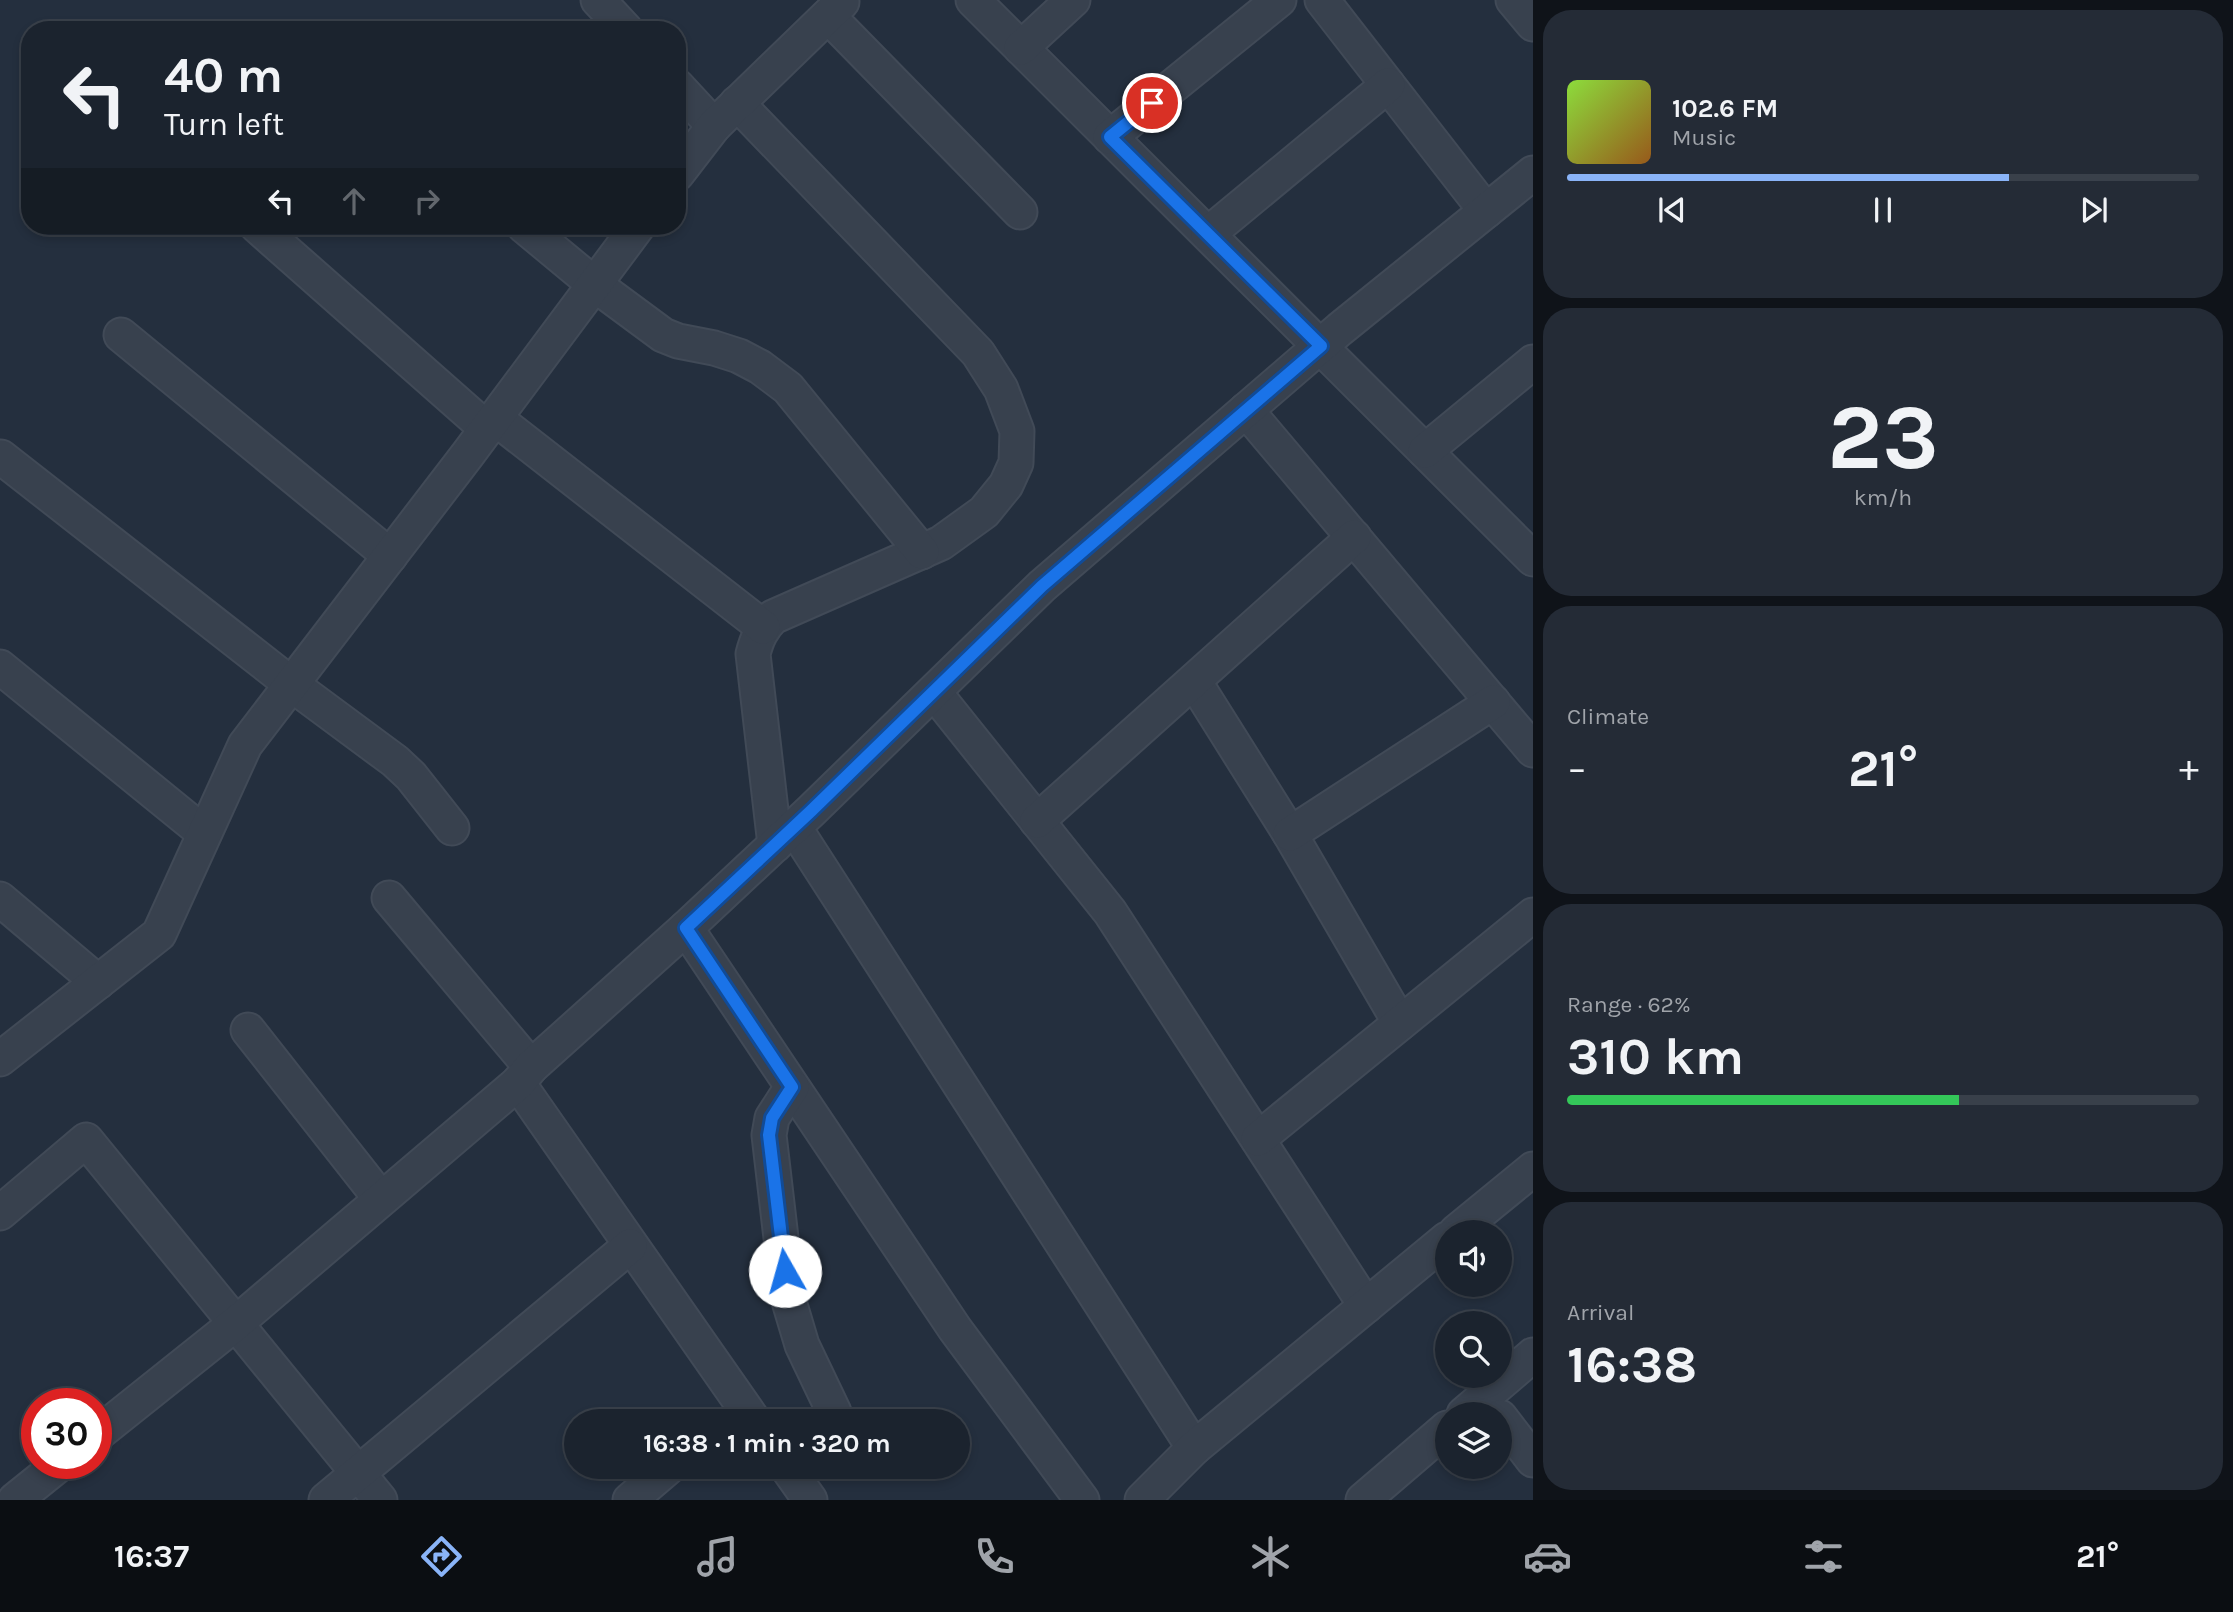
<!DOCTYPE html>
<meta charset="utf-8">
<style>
:root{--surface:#1b232e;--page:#242b36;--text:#f1f3f6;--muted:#a0a4aa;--line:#39404a;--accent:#8ab4f8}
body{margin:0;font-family:Karla,sans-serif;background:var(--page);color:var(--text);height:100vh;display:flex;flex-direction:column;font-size:26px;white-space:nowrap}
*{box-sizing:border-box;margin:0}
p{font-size:23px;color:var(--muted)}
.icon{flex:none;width:38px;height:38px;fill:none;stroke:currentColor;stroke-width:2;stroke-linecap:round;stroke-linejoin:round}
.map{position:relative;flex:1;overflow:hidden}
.drawer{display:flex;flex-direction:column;gap:10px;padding:10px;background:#0f1319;width:700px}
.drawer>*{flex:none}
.hud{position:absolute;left:21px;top:21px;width:665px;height:214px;border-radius:28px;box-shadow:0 4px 10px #0003,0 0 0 2px var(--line);background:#1b232e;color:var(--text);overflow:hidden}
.tools{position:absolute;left:1435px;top:1220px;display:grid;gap:14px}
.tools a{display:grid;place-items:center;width:77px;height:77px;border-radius:50%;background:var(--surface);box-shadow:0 4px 10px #0003,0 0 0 2px var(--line);font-size:35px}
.speed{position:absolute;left:21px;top:1388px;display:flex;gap:14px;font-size:35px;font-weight:700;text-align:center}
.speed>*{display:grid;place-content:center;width:91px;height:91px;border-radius:50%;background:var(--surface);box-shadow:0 4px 10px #0003,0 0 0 2px var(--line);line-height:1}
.speed .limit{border:10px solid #d22;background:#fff;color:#111}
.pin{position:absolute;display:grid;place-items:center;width:60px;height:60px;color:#fff;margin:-30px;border:4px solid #fff;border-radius:50%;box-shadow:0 2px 7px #0007}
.me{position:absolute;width:77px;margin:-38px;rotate:353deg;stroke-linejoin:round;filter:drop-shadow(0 0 5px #0008)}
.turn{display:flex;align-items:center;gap:24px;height:147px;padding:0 28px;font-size:32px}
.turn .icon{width:91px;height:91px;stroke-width:2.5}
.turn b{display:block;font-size:49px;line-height:60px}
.lanes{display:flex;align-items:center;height:66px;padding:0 28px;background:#0003;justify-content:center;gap:35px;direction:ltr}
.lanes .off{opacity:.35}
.big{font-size:52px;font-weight:700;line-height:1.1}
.drawer .tile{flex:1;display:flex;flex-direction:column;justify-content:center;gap:10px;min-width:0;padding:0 24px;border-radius:28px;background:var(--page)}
.drawer .dial{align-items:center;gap:0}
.dial b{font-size:91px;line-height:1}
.song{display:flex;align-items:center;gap:21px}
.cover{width:84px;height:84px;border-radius:10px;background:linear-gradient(135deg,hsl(90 70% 55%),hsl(30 70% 35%))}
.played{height:7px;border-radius:4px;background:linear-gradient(90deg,var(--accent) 70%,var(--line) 70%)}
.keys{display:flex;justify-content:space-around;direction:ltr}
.heat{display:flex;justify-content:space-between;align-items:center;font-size:38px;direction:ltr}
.charge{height:10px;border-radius:5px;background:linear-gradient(90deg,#34c759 62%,var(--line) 0)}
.trip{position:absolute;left:564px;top:1409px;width:406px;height:70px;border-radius:35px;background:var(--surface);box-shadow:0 4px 10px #0003,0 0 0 2px var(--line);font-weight:700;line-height:70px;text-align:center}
.tab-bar{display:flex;height:112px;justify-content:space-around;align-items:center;background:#0b0e12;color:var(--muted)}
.tab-bar .icon{width:49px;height:49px}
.tab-bar .selected{color:var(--accent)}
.tab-bar b{font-size:32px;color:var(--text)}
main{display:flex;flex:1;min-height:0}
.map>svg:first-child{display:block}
</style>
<main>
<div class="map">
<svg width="1533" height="1500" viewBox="0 0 1533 1500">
<rect width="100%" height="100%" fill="#242f3e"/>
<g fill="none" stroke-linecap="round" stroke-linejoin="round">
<g stroke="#414a57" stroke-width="37">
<g id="minor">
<polyline points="598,0 626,30"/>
<polyline points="973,0 1533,559"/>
<polyline points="1322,0 1486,211"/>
<polyline points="1513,0 1533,24"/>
<polyline points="828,16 1020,212"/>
<polyline points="1021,48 1073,0"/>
<polyline points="677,86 714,126"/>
<path d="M737,103L978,353L1001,389L1017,431L1016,463L1006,485L984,512L941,543L773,617C762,628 757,638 753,654L775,845"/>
<polyline points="1110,137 1279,0"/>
<polyline points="677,174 714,126 842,2"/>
<polyline points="257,226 487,429"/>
<polyline points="524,226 594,284 663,335 678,341 714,348 739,356 760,367 788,388 922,552"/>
<polyline points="1208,234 1388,85"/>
<polyline points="121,335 390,556"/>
<polyline points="1246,410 1533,750"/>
<polyline points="495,418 763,627"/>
<polyline points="1425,451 1533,362"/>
<polyline points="1,457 291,684 395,761 411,776 452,828"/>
<polyline points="0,667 204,833"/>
<polyline points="1194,681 1290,834 1400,1023"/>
<polyline points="934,692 1110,912 1366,1306"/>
<polyline points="1037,821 1354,537"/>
<polyline points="794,827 1194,1448"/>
<polyline points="1290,834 1493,702"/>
<polyline points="389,898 531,1067"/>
<polyline points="0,899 98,982"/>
<polyline points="686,928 955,1329 1082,1500"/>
<polyline points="248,1030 381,1199"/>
<polyline points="0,1059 159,934 245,745 468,454 638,226"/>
<polyline points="518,1083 754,1421"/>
<polyline points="792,1087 772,1118 769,1135 788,1298 802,1345 834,1412"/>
<polyline points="1258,1139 1533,915"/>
<polyline points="0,1213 86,1140 380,1500"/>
<polyline points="1456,1232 1533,1169"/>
<polyline points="1464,1414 1533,1355"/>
<polyline points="1500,1417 1533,1460"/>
<polyline points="96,1435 235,1324 518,1083 531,1067 686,928 811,811 1042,586 1340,329 1533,173"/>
<polyline points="786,1466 810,1500"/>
<polyline points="15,1500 61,1463"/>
<polyline points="326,1500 630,1246"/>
<polyline points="630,1500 670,1466"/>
<polyline points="1142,1500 1194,1448 1447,1239"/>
<polyline points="1363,1500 1447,1428"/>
</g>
</g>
<use href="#minor" stroke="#38414e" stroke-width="33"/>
</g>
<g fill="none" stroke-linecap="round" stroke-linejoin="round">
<g stroke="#114b97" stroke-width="18">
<polyline id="route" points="785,1271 769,1135 772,1118 792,1087 686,928 811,811 1042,586 1321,346 1110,137 1152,103"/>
</g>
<use href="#route" stroke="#1a73e8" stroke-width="12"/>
</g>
</svg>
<div class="tools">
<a><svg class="icon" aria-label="sound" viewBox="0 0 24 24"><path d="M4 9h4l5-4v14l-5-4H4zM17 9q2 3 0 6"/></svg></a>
<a><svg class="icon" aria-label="search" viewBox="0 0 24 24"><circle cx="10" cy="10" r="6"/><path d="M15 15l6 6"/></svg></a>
<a><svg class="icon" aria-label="layers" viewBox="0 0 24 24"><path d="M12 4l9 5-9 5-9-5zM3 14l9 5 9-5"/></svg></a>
</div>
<div class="speed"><div class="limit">30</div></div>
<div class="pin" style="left:1152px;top:103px;background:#d93025"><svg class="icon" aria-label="arrive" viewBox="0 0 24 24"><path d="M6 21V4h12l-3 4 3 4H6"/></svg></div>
<svg class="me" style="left:785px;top:1271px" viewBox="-20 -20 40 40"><circle r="19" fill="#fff"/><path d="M0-13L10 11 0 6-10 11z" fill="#1a73e8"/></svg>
<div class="trip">16:38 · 1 min · 320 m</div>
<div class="hud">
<div class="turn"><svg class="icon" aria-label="left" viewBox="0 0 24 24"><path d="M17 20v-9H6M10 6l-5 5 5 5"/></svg><div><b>40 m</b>Turn left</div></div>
<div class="lanes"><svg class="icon" aria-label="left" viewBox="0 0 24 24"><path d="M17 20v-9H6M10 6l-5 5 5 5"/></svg><svg class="icon off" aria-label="ahead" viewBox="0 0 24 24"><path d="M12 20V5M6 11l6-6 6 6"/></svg><svg class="icon off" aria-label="right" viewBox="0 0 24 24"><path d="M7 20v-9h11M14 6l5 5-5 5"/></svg></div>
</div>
</div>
<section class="drawer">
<div class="tile">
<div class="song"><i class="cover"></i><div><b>102.6 FM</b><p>Music</p></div></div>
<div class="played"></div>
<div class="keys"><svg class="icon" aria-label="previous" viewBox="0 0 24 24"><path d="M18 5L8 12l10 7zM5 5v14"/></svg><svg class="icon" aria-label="pause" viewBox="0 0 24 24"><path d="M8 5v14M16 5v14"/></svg><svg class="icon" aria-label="next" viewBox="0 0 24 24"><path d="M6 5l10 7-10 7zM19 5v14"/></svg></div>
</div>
<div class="tile dial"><b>23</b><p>km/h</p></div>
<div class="tile"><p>Climate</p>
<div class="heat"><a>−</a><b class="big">21°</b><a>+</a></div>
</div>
<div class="tile"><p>Range · 62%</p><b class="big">310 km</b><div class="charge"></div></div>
<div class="tile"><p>Arrival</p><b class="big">16:38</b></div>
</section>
</main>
<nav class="tab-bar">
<b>16:37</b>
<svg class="icon selected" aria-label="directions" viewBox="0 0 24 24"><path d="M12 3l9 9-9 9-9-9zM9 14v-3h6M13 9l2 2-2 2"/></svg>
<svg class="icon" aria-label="music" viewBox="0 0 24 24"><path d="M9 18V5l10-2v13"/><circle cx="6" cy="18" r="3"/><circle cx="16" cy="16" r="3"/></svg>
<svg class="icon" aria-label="phone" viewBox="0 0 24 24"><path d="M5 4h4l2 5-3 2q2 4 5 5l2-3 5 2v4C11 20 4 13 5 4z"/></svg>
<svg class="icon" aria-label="climate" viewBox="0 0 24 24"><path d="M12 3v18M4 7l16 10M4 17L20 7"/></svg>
<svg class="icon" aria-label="car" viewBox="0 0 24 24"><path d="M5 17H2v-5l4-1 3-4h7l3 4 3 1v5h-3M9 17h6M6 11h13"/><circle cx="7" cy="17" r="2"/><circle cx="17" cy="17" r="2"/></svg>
<svg class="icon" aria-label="filters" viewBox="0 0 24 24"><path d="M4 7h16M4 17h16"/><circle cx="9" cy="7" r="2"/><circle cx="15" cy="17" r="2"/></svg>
<b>21°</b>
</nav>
